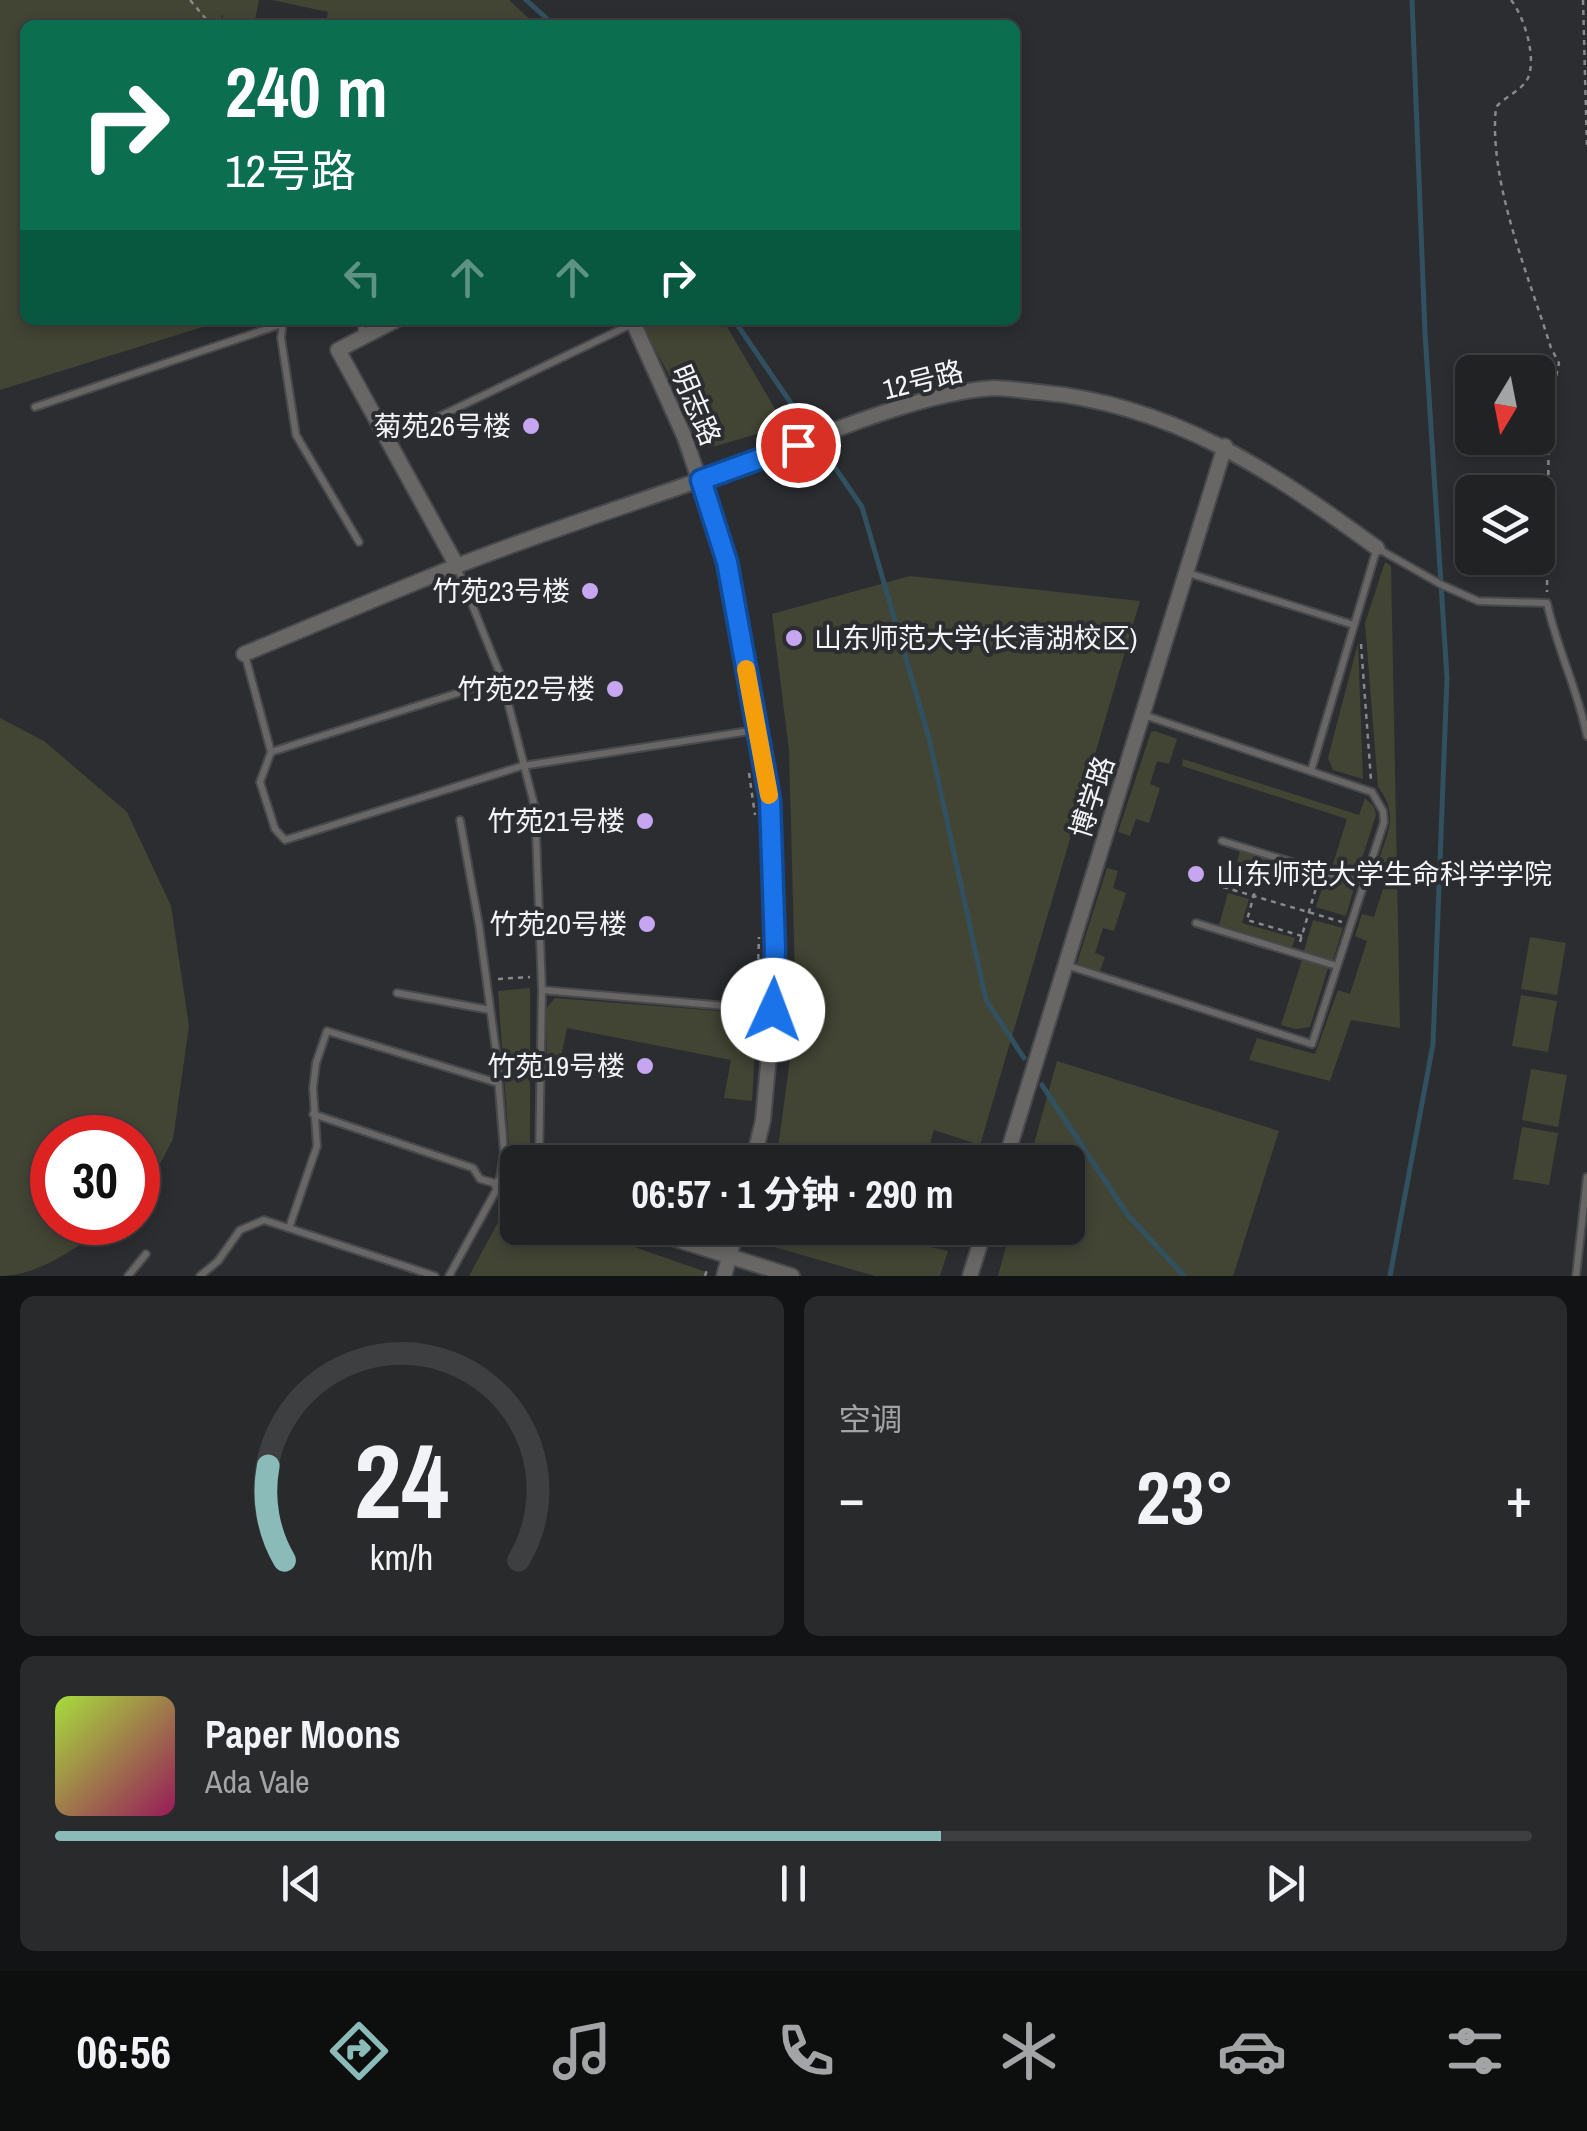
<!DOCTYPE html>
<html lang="zh">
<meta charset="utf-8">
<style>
:root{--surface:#202224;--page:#282a2c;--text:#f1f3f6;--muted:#a2a4a6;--line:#3d3f41;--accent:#8bbbb9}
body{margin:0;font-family:"Archivo Narrow","Noto Sans SC",sans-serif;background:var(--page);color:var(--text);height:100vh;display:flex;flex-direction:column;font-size:38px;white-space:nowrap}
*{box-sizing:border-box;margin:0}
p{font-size:32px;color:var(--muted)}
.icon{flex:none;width:55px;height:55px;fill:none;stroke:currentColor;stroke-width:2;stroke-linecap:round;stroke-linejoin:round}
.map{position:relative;height:1276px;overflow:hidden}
.details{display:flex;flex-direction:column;gap:20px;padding:20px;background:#121314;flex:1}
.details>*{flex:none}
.guide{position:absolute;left:20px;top:20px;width:1000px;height:305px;border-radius:15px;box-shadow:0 5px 15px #0003,0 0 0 2px var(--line);background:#0b6e4f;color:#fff;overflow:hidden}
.needle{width:65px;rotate:190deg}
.fabs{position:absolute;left:1455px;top:355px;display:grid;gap:20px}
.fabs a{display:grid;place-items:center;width:100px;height:100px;border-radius:15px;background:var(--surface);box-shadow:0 5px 15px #0003,0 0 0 2px var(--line);font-size:50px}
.speed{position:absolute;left:30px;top:1115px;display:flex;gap:20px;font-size:50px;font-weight:700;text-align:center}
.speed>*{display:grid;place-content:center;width:130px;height:130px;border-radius:50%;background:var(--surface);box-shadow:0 5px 15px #0003,0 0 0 2px var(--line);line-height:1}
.speed .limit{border:15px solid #d22;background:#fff;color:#111}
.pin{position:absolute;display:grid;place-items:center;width:85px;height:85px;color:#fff;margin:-42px;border:5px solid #fff;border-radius:50%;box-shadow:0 2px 10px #0007}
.me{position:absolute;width:110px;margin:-55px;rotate:2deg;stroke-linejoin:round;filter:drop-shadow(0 0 8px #0008)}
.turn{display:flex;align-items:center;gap:35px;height:210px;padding:0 40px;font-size:45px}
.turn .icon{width:130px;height:130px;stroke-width:2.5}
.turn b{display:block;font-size:70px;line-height:85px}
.lanes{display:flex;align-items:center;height:95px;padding:0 40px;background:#0003;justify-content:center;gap:50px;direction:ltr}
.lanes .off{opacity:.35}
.big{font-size:75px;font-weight:700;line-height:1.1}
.details .tile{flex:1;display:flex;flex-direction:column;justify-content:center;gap:15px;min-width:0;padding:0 35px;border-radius:15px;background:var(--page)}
.details .dial{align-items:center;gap:0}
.dial svg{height:260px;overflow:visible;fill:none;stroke:var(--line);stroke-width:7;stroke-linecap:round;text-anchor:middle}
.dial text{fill:var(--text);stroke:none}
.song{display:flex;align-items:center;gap:30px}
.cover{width:120px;height:120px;border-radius:15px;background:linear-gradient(135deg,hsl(80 70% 55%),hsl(330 70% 35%))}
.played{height:10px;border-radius:5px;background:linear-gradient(90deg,var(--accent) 60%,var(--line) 60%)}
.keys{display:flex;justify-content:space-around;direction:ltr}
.heat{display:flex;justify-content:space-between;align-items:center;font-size:55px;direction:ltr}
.details .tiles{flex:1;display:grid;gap:20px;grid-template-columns:1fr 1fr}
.tile:last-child{grid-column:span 2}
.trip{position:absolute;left:500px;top:1145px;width:585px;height:100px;border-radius:15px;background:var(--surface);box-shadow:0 5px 15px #0003,0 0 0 2px var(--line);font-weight:700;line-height:100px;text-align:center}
.dock{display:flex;height:160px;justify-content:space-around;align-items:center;background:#0d0e0e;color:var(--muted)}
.dock .icon{width:70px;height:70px}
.dock .on{color:var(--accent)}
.dock b{font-size:45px;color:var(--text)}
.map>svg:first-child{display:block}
</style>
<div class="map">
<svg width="1587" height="1276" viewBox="0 0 1587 1276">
<rect width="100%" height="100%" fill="#2b2d30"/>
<g fill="#424534">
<polygon points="0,0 259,0 254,25 223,19 223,13 219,25 25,25 25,320 225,320 0,390"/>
<polygon points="272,0 509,0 536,25 326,25 328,12"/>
<polygon points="639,320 723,320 785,426 709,448"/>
<path d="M1385,562L1391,566L1400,1028L1351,1020L1330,1081L1249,1060L1257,1038L1315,1054L1338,990L1350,994L1367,941L1355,936L1362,914L1374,917L1391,864L1379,860C1388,830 1399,815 1378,787L1365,623Z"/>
<polygon points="910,576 1140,601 980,1145 934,1130 925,1162 776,1162 796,1016 789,750 772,614"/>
<polygon points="1358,643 1363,779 1333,770 1328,758"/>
<path d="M0,718L44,741L127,812L171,906L189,1026L173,1139L140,1202L138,1204V1138H52V1222L111,1223C79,1245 41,1276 0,1276Z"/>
<polygon points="1155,731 1177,739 1169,764 1157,761 1150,784 1160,788 1149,823 1136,819 1130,836 1118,832 1151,732"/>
<polygon points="1183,759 1359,815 1365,798 1374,807 1376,815 1357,874 1332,867 1347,819 1182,766"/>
<polygon points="1240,851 1314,873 1311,881 1259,866 1251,889 1231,884"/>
<polygon points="1107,868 1118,871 1113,888 1126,893 1114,931 1103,928 1095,953 1105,957 1100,971 1077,963"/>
<polygon points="1326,876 1355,885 1346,916 1316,907"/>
<polygon points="1228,893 1249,899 1242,923 1295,938 1292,947 1219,925"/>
<polygon points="1313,920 1343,928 1333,960 1304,951"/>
<polygon points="1530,937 1566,943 1557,995 1521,989"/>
<polygon points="1302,960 1328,968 1310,1027 1296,1029 1281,1025"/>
<polygon points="530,988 530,1162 518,1162 517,1176 511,1174 498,991"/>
<polygon points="1521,995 1557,1001 1548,1052 1512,1046"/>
<polygon points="555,998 757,1014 752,1101 724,1098 731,1060 567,1028 557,1077 547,1076 546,1009"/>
<polygon points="1057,1061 1279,1131 1233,1276 998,1276 1011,1228 1068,1228 1068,1162 1029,1162"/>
<polygon points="1531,1069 1567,1075 1558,1127 1522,1120"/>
<polygon points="1522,1127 1558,1133 1549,1185 1513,1179"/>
<polygon points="509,1202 517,1206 518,1228 580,1228 706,1272 705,1276 469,1276"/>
<polygon points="767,1228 908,1228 905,1241 948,1251 940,1276 875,1276 764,1244"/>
</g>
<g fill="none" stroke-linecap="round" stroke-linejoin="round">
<g stroke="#315161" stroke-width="5">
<polyline points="526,0 554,25"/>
<polyline points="734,320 862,507 929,738 986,1000 1024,1058"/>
<polyline points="1042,1085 1127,1214 1184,1276"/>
<polyline points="1390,1276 1433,1044 1447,678 1425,333 1412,0"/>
</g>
<g stroke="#47494c" stroke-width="10">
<g id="lane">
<polyline points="283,320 281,338 296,435 359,542"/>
<polyline points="362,320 362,336"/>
<polyline points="35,407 282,324"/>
<polyline points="388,441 632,324"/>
<polyline points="457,567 502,679 535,808 542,990 539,1162"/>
<polyline points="1188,573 1354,625"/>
<polyline points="245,655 271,752 260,782 275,829 285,840 522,766 756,730"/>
<polyline points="271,752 502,679"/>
<path d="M1311,771L1377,548L1442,585L1478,601L1547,603C1557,649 1578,690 1587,736"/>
<polyline points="1222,841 1364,884"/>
<polyline points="1196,923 1337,966"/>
<polyline points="1066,965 1312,1044 1384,822 1383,811 1372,792 1144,715"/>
<polyline points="542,990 772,1010"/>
<polyline points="397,993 490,1010"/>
<polyline points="313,1114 473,1168 480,1179 498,1184"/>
<polyline points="289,1228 317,1146 313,1088 316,1063 327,1031 498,1083"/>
<polyline points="128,1276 146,1254"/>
<polyline points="200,1276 218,1261 240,1230 264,1220 435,1276"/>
<polyline points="449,1276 499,1185 504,1152 496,1051 479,925 460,820"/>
<polyline points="1576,1276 1587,1177"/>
</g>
</g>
<g stroke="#47494c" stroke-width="18">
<g id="street">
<polyline points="396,320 338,350 457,566"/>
<polyline points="632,320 685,438 727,562 770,800 775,948 773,1010 763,1120 753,1162"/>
<path d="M244,654C314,625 384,595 454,567C548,530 645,500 740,466C813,439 917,393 993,388C1008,388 1024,391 1038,392C1173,404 1271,471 1377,548"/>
<polyline points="1005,1162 1225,446"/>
<polyline points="499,1185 518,1190"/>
<polyline points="640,1228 792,1276"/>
<polyline points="724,1276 737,1228"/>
<polyline points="970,1276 985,1228"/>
</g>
</g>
<g stroke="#87898b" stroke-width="2.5" stroke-dasharray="5 5" stroke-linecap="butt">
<polyline points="190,0 211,25"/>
<path d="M1511,0C1524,16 1538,60 1527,80C1521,90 1504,98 1496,107C1488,182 1529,276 1551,348L1559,363L1549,408L1547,592"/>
<polyline points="1583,0 1587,150"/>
<polyline points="1361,644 1371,780"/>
<polyline points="749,773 755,815"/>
<polyline points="1223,887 1342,922"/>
<polyline points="1302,936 1247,920 1261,870 1316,887"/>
<polyline points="1300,942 1316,888"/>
<polyline points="498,979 530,977"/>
<polyline points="757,999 759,937"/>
<polyline points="705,1276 708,1267"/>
</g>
<use href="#lane" stroke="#696666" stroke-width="6"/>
<use href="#street" stroke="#696666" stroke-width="14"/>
</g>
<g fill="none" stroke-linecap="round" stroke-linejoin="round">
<g stroke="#114b97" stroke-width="25">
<polyline id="route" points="773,1010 775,948 770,800 727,562 701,480 798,445"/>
</g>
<use href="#route" stroke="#1a73e8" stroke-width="18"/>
<polyline stroke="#f59e0b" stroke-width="18" points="746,669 769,795"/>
</g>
<g fill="#c6a6f0" stroke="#2b2d30" stroke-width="4">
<circle cx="531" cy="426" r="10"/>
<circle cx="590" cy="591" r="10"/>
<circle cx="794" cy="638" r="10"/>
<circle cx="615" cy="689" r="10"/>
<circle cx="645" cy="821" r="10"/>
<circle cx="1196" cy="874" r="10"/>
<circle cx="647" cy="924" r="10"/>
<circle cx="645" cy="1066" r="10"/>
</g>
<g text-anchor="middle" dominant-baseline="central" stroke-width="8" stroke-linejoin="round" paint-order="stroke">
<g font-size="28" fill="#f3f4f6" stroke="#2b2d30">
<text transform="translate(923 380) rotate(-14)">12号路</text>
<text transform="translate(696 405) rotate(67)">明志路</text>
<text transform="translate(1092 797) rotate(-72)">博学路</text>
</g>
<g font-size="28" fill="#f3f4f6" stroke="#2b2d30" text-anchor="end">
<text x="511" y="426">菊苑26号楼</text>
<text x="570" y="591">竹苑23号楼</text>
<text x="814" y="638" text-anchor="start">山东师范大学(长清湖校区)</text>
<text x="595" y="689">竹苑22号楼</text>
<text x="625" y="821">竹苑21号楼</text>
<text x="1216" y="874" text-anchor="start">山东师范大学生命科学学院</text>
<text x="627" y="924">竹苑20号楼</text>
<text x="625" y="1066">竹苑19号楼</text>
</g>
</g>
</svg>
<div class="fabs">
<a><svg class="needle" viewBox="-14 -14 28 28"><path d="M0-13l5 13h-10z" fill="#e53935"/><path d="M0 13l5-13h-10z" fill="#a2a4a6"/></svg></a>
<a><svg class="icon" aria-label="layers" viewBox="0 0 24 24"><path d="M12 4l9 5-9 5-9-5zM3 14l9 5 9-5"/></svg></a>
</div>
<div class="speed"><div class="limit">30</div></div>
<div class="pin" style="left:798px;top:445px;background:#d93025"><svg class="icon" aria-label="arrive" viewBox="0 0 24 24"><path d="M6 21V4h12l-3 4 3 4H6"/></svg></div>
<svg class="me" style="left:773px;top:1010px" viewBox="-20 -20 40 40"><circle r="19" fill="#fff"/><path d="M0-13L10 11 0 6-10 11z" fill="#1a73e8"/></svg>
<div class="trip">06:57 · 1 分钟 · 290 m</div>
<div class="guide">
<div class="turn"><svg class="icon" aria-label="right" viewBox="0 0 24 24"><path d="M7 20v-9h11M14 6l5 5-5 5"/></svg><div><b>240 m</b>12号路</div></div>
<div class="lanes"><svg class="icon off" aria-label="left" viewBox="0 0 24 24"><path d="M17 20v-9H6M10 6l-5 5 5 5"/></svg><svg class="icon off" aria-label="ahead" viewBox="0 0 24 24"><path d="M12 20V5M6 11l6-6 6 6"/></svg><svg class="icon off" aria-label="ahead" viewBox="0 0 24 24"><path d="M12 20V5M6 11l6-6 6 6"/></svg><svg class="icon" aria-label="right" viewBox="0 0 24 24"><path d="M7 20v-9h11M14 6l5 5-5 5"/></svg></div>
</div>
</div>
<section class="details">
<div class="tiles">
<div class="tile dial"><svg viewBox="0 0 100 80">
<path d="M14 69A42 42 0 1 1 86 69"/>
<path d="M14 69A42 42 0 0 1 9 40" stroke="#8bbbb9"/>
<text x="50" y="56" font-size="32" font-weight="700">24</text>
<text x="50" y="72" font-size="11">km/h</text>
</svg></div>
<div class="tile"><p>空调</p>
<div class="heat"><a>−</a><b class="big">23°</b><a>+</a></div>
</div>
<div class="tile">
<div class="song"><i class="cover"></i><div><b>Paper Moons</b><p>Ada Vale</p></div></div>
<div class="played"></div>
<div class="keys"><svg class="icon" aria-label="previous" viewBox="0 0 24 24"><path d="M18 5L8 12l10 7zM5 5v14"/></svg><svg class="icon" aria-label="pause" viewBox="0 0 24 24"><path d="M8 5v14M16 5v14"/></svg><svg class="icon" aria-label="next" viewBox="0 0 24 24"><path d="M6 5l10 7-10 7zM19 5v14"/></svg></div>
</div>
</div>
</section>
<nav class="dock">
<b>06:56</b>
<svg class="icon on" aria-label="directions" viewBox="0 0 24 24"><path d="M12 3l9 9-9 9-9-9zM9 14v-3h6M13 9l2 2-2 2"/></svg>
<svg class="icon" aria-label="music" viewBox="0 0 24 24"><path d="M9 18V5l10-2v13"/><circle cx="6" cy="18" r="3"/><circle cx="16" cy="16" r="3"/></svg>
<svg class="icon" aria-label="phone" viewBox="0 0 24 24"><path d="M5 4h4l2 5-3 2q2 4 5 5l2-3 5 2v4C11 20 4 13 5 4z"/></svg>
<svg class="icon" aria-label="climate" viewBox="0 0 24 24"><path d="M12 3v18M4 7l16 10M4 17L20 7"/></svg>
<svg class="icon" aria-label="car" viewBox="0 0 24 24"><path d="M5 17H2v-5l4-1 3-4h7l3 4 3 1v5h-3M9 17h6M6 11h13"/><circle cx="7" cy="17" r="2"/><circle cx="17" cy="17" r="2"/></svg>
<svg class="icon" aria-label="filters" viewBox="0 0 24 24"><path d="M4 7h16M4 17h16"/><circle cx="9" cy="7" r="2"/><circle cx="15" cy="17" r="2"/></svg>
</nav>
